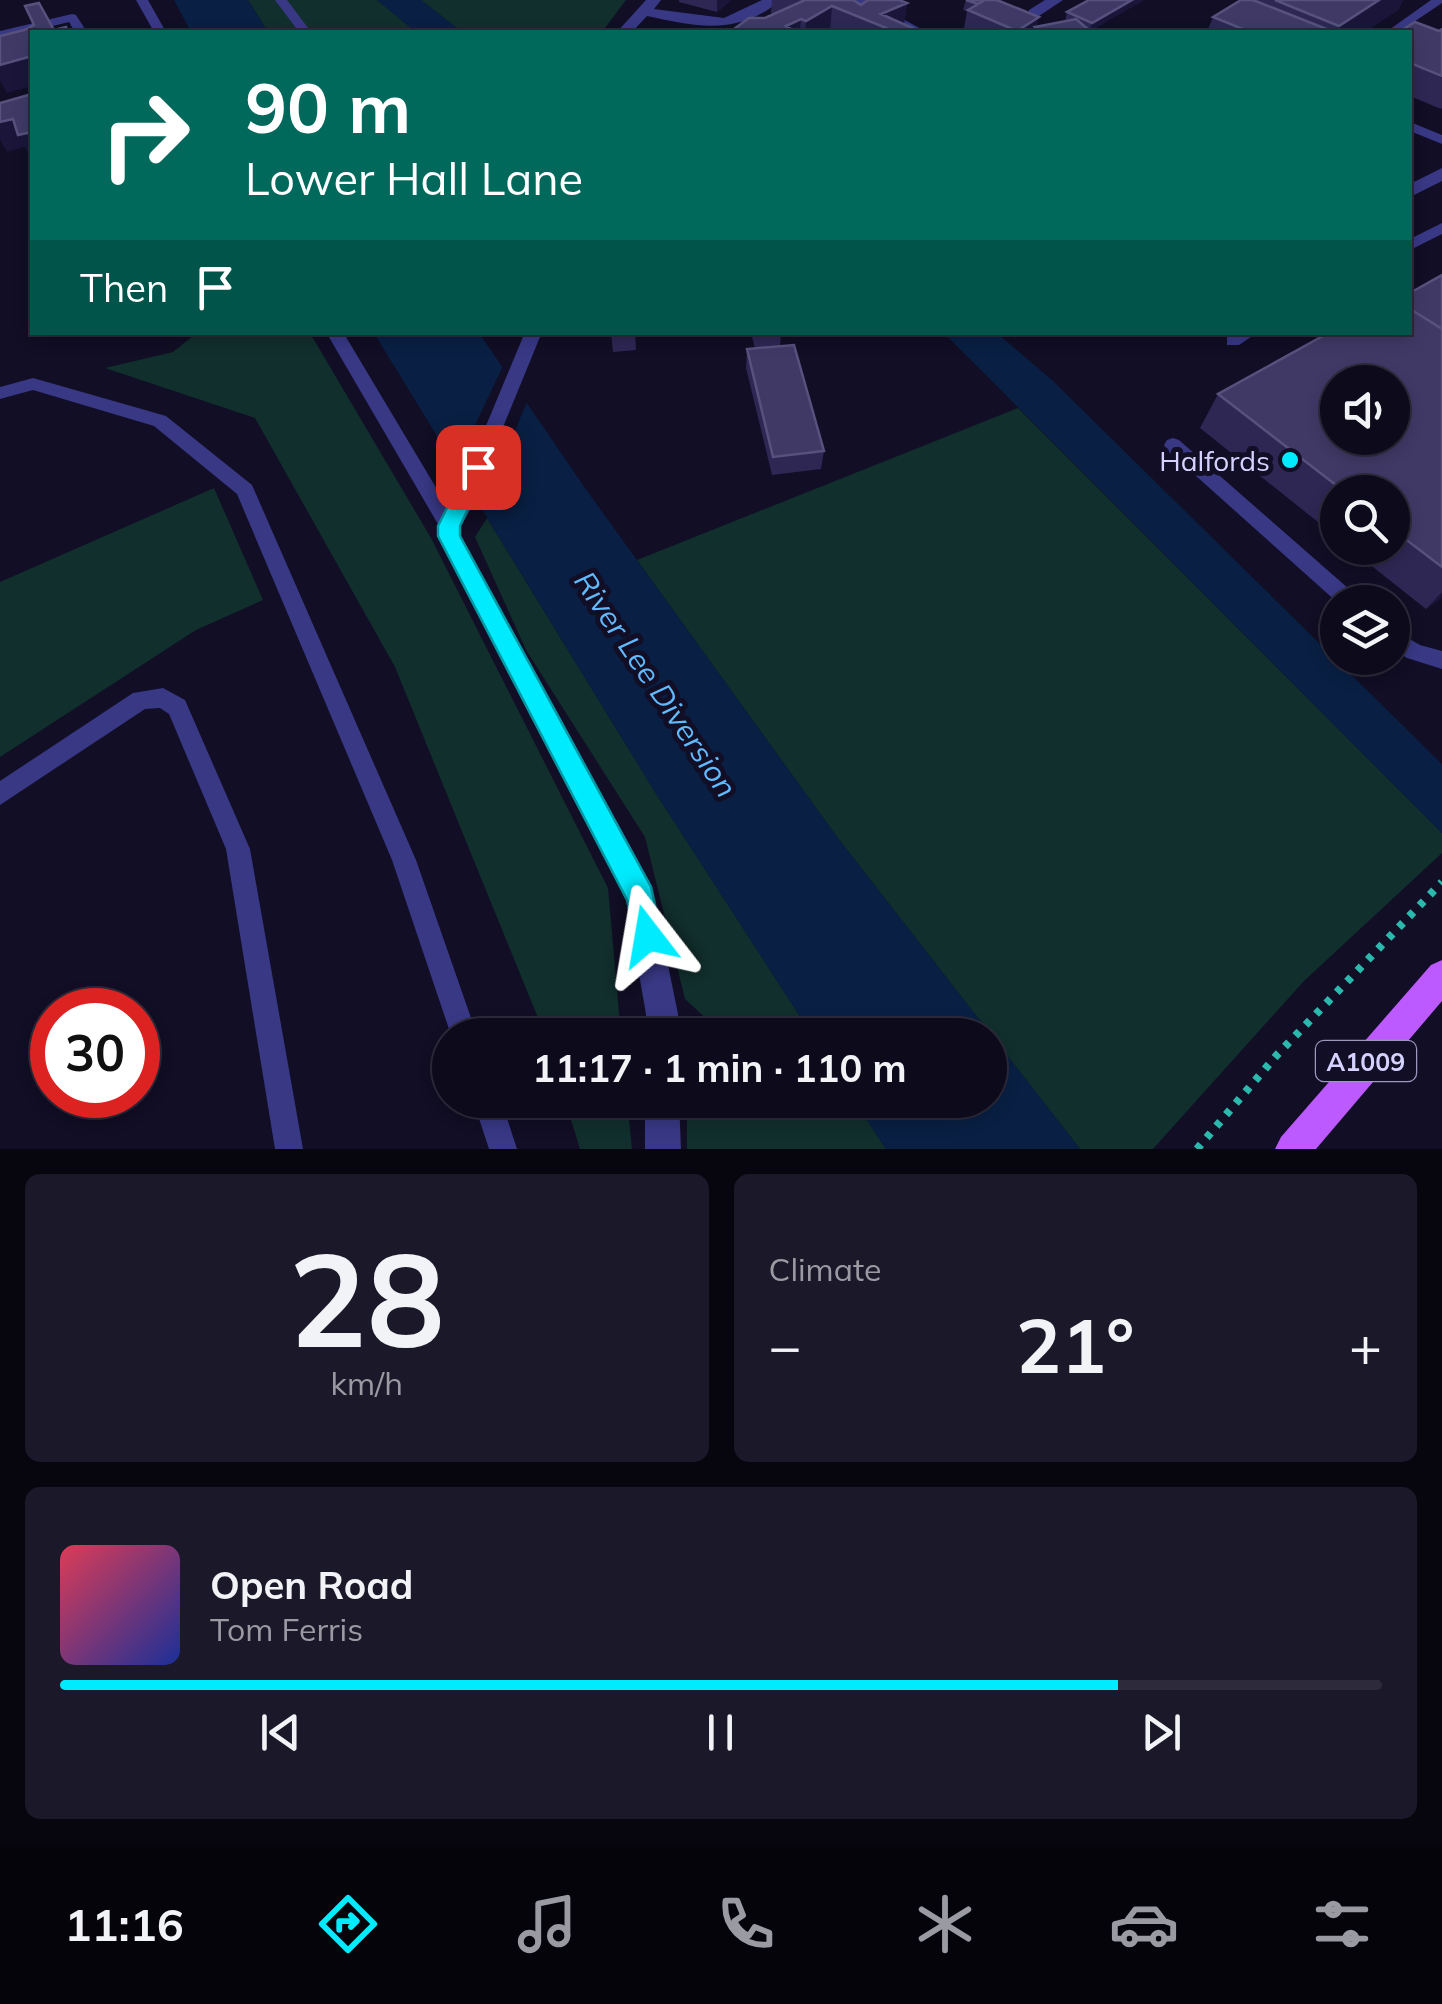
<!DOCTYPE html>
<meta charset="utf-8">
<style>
:root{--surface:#0d0a1c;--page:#1b1829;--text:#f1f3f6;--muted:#9a9aa3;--line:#2d2b3b;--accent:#00ebfd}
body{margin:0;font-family:Mulish,sans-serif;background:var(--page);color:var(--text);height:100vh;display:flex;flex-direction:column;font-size:38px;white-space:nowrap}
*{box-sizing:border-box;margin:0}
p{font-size:32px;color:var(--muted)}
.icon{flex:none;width:55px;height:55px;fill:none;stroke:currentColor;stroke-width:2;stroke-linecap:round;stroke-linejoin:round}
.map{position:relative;height:1149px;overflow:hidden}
.details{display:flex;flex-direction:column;gap:25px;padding:25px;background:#07060f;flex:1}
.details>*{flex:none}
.hud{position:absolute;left:30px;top:30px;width:1382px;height:305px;border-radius:0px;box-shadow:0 5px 15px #0003,0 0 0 2px var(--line);background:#00695c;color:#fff;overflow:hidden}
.tools{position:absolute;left:1320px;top:365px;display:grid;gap:20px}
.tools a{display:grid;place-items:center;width:90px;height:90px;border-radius:50%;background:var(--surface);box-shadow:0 5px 15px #0003,0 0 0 2px var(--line);font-size:50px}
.speed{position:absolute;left:30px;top:988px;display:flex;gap:20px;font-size:50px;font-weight:700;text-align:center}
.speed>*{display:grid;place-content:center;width:130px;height:130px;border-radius:50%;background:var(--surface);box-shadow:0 5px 15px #0003,0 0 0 2px var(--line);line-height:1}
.speed .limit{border:15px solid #d22;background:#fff;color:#111}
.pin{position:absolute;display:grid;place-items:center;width:85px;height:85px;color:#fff;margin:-42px;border-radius:20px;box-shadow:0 5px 15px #0006}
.me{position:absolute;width:110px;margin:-55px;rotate:346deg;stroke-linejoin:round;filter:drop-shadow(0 0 8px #0008)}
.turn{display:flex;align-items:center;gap:35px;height:210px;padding:0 50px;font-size:45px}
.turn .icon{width:130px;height:130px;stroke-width:2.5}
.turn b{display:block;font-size:70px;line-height:85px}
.then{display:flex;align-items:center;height:95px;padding:0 50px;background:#0003;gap:20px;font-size:38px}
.big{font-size:75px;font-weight:700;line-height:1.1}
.details .widget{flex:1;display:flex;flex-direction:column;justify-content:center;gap:15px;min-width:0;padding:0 35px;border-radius:15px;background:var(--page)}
.details .dial{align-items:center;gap:0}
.dial b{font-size:130px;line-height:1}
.song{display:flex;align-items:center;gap:30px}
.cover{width:120px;height:120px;border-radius:15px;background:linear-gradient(135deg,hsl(350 70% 55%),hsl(230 70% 35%))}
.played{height:10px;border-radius:5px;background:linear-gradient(90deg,var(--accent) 80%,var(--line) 80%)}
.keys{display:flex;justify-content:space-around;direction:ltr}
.heat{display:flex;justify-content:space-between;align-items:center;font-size:55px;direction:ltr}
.details .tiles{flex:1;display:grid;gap:25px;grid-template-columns:1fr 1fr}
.widget:last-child{grid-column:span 2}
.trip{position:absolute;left:432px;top:1018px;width:575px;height:100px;border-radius:50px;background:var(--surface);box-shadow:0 5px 15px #0003,0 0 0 2px var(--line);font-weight:700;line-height:100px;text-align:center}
.dock{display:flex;height:160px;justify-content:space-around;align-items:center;background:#05040b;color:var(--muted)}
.dock .icon{width:70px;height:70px}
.dock .current{color:var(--accent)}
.dock b{font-size:45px;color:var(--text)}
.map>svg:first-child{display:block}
</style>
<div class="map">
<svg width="1442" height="1149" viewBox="0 0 1442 1149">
<rect width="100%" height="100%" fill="#110e25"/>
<g fill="#112f2d">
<polygon points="248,0 377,0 416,32 268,32"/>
<polygon points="421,0 626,0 602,32 462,32"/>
<polygon points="198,332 310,333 431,538 608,888 621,1035 545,1035 395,667 255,418 105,368 173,352"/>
<polygon points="1018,408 1442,833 1442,853 1304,981 1153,1149 1080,1149 837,837 637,560"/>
<polygon points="214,488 263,600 196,630 0,757 0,582"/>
<polygon points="487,518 655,792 812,1035 708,1035 711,1023 685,999 645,837 526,650 475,537"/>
<polygon points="565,1100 627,1100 632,1149 580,1149"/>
<polygon points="687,1100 854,1100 886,1149 687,1149"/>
</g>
<g fill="#092044">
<polygon points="174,0 248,0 268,32 191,32"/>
<polygon points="377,0 421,0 462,32 416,32"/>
<polygon points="374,333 479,333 585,488 837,837 1080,1149 886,1149 854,1100 990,1100 990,1035 812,1035 655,792"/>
<polygon points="944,333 997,333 1053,381 1442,764 1442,833"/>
</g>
<polygon fill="#110e25" points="505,362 529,397 480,515 453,471"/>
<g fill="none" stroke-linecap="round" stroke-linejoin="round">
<polyline stroke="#2cb9ad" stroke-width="8" stroke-dasharray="6 9" stroke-linecap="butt" points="1197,1149 1276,1056 1442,882"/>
<g fill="#383885" fill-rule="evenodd">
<polygon points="136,0 148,0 166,32 154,32"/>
<polygon points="275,0 287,0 311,32 299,32"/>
<polygon points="1431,0 1442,0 1442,3 1399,32 1386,32"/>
<polygon points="72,14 76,15 87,32 75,32 69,22 0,39 0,31"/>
<polygon points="1410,122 1442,135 1442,144 1410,131"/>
<polygon points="1442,223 1442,234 1410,250 1410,239"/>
<polygon points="326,332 343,332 456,521 459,526 456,531 442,531"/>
<polygon points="525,332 542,332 474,498 472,503 458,503 456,498"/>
<polygon points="1236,332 1258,332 1239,345 1227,345 1227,337"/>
<polygon points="33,378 166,416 252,485 416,860 477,1035 451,1035 392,860 237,494 154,426 33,390 0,399 0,387"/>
<polygon points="1173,438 1179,440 1357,596 1360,602 1338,603 1167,450 1164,445 1167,440"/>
<polygon points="1392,629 1420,645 1442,651 1442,669 1407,658 1392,649"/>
<polygon points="163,688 185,700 250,849 303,1149 275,1149 226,849 169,714 160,708 145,709 0,805 0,781 133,693"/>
<polygon points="473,1100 501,1100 517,1149 489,1149"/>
</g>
<g fill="#383885" fill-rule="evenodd">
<path d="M646,0H661L654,9L724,18L762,0H781C738,36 698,27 647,16L632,32H617Z"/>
<polygon points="848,0 867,0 927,32 908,32"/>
<polygon points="1045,0 1063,0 1039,16 1029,16 1029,10"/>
<polygon points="1442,168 1442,181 1410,197 1410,184"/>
<polygon points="465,489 477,498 461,526 461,536 652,886 678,1014 679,1035 645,1035 646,1014 626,900 437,536 437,526 457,492"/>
<polygon points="645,1100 679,1100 681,1149 645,1149"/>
</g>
<polygon fill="#bc59ff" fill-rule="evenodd" points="1442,960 1442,1001 1316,1149 1275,1149 1281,1137 1431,965"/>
</g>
<g fill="#2e2754">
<polygon points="679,0 730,0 730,1 717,12 679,2"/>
<polygon points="772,0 853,0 861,5 907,3 904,24 921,32 730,32 774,14 771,13"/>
<polygon points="966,0 1039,17 1036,26 1065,21 1067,12 1144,0 1088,32 975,32 964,28 967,11 963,10"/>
<polygon points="1241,0 1403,0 1398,10 1364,32 1207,32 1213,17"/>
<polygon points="1442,29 1442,108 1441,109 1410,96 1410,32 1439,31"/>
<polygon points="1442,275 1442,597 1426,609 1349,548 1392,548 1392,492 1338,492 1338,538 1200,428 1218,394 1410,332"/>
<polygon points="611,332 635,332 636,350 613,352"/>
<polygon points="751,332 781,332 780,346 824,451 821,469 772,475 746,368 747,349 755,349"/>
</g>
<g fill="#1b1539">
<polygon points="717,0 730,0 730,1 717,12"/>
<polygon points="1132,0 1144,0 1089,32 1092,23"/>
<polygon points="1379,0 1403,0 1398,10 1364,32 1335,32 1339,26"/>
<polygon points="907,3 903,32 881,14"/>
<polygon points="832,6 830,32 805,32 806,21"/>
<polygon points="1039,17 1034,32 1016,32 1017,31"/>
<polygon points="801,19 800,32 785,32 786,26"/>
<polygon points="32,56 32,86 7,93 0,81 0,65"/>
<polygon points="13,119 32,132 32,160 25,147 7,152 0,140 0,122"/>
<polygon points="1442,592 1442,597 1426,609"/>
</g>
<g fill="#403966" stroke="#57517e" stroke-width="2.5" fill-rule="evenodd">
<polygon points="805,0 853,0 861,5 868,0 899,0 907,3 881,14 921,32 896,32 832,6 806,21 801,19 786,26 791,29 785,32 730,32 749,18 765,18"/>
<polygon points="966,0 985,0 978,4"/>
<polygon points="985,0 997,0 1039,17 1017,31 968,10"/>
<polygon points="1089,0 1132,0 1092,23 1067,12"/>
<polygon points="1241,0 1253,0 1334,32 1250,32 1213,17"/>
<polygon points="1275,0 1379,0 1339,26"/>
<polygon points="39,3 54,30 66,27 68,32 32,32 32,56 0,65 0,36 24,30 34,25 25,6"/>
<polygon points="1076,19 1089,30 1078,32 1041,32 1035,27"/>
<polygon points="1415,22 1439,31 1442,29 1442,76 1410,63 1410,32 1399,32"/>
<polygon points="32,94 32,132 18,135 13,119 0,122 0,103"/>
<polygon points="1442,275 1442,329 1410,309 1410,293"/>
<path d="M1410,309L1442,329V567L1392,529V492H1345L1218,394L1330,332H1410ZM1338,382H1392V438H1338Z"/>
<polygon points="794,345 824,451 773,457 747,349"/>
</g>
<polygon fill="#00ebfd" stroke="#0099a4" stroke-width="2.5" points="478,459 488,467 460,526 460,536 651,887 662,936 658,946 648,951 638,946 627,900 438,536 438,526 470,461"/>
<circle fill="#00ebfd" stroke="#110e25" stroke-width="4" cx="1290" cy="460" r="10"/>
<g text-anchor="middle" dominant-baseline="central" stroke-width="10" stroke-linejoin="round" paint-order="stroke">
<rect fill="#110e25" stroke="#9b97be" stroke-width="2.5" x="1316" y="1041" width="100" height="40" rx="8"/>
<g font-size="25" font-weight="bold" fill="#d6d2ff">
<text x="1366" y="1061">A1009</text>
</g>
<g font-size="28" fill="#d6d2ff" stroke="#110e25" text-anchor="end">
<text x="1270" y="460">Halfords</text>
</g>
<g font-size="30" font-style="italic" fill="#60baff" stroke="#110e25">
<text transform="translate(656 684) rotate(56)">River Lee Diversion</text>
</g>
</g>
</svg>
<div class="tools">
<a><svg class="icon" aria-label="sound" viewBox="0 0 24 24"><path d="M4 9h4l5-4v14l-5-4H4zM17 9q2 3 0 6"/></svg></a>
<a><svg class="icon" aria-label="search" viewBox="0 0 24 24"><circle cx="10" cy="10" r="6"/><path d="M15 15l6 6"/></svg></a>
<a><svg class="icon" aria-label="layers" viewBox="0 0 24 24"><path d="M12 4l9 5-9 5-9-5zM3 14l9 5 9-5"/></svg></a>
</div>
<div class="speed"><div class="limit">30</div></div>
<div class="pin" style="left:478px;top:467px;background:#d93025"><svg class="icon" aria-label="arrive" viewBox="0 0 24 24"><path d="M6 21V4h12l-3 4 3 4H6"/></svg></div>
<svg class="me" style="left:648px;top:936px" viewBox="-20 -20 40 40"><path d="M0-17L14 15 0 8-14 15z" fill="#00ebfd" stroke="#fff" stroke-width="4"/></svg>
<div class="trip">11:17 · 1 min · 110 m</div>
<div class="hud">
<div class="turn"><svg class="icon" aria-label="right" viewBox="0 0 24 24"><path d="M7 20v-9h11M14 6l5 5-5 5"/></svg><div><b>90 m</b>Lower Hall Lane</div></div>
<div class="then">Then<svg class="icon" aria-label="arrive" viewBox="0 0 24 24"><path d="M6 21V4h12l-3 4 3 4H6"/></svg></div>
</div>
</div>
<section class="details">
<div class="tiles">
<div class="widget dial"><b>28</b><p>km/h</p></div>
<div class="widget"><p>Climate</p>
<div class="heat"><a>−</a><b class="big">21°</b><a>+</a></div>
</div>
<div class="widget">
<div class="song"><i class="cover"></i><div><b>Open Road</b><p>Tom Ferris</p></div></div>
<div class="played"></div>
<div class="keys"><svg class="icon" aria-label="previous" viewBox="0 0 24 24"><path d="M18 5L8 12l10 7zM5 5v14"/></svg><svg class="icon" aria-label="pause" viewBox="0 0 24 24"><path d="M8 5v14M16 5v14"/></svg><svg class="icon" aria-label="next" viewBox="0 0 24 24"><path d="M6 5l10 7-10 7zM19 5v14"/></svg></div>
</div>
</div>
</section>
<nav class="dock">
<b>11:16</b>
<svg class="icon current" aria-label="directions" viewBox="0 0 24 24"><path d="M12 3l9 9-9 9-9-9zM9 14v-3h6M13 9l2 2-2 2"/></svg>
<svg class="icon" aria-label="music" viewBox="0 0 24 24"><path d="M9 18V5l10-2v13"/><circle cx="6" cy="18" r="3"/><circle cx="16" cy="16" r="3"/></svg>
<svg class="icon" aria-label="phone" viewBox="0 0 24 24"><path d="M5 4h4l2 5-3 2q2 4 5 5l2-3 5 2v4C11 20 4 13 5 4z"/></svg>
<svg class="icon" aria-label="climate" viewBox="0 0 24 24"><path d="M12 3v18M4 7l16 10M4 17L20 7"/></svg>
<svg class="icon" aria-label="car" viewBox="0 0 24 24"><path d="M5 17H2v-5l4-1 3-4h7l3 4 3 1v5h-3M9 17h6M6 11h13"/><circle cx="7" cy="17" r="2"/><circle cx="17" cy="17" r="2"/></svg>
<svg class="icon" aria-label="filters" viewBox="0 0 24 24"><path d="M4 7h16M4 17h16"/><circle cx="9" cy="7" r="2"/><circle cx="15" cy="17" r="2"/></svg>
</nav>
